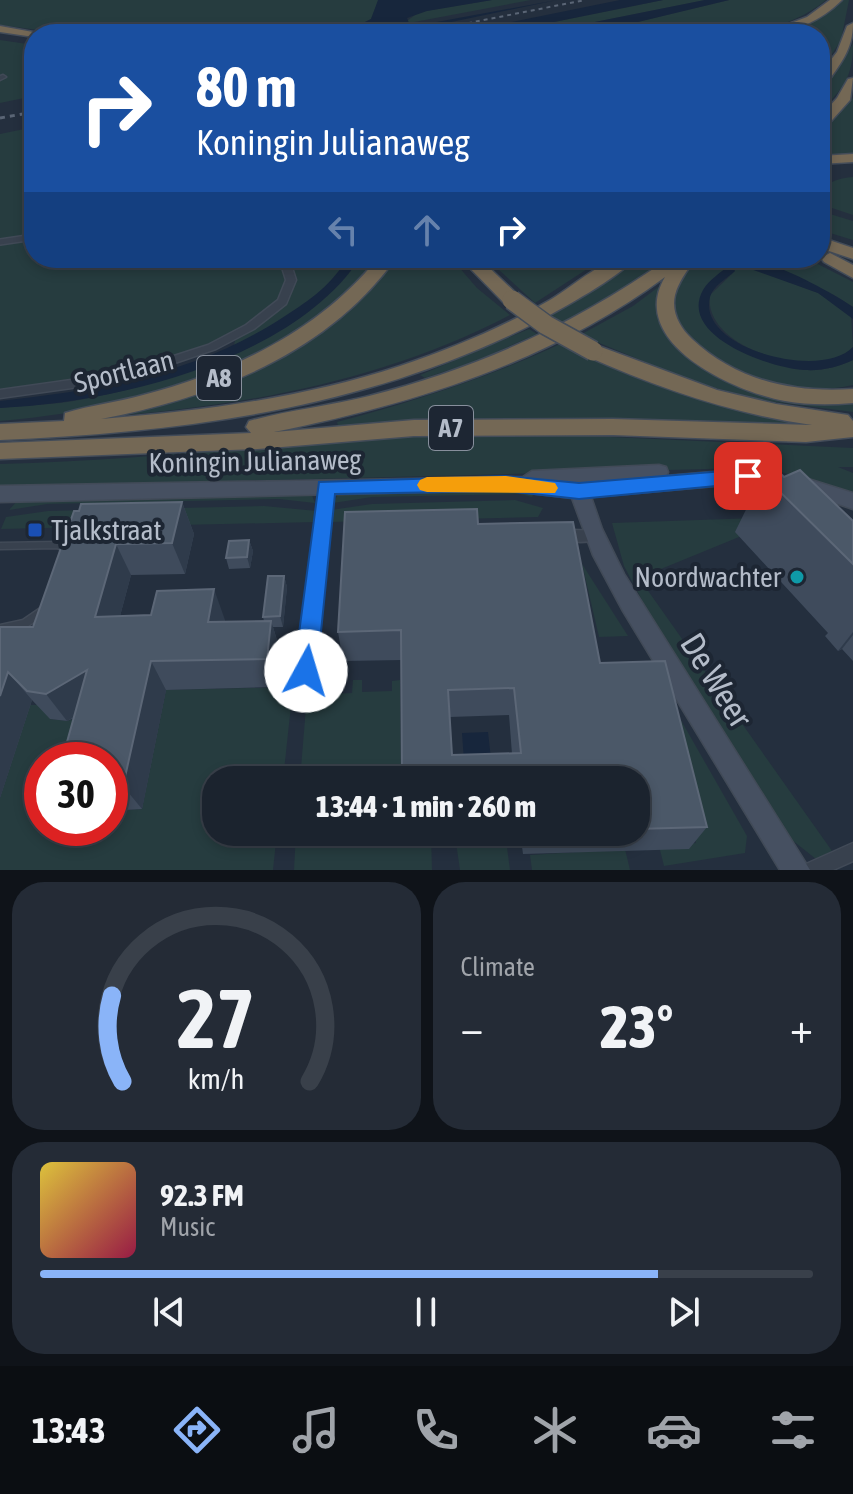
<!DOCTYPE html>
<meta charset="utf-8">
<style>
:root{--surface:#1b232e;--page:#242b36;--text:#f1f3f6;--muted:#a0a4aa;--line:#39404a;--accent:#8ab4f8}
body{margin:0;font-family:"Asap Condensed",sans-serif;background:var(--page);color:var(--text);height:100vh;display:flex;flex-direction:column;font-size:30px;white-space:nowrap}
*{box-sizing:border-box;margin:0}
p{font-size:26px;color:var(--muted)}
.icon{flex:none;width:44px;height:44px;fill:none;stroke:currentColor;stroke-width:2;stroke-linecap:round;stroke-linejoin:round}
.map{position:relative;height:870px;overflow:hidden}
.drawer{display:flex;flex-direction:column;gap:12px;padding:12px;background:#0f1319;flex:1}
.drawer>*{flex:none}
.hud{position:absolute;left:24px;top:24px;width:806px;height:244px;border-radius:32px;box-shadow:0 4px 12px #0003,0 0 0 2px var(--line);background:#1a4fa0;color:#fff;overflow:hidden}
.speed{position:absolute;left:24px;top:742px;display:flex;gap:16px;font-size:40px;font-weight:700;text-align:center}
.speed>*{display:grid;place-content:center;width:104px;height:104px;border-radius:50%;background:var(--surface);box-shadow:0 4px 12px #0003,0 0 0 2px var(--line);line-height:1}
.speed .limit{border:12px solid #d22;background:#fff;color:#111}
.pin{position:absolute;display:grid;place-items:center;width:68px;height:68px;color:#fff;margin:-34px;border-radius:16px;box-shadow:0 4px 12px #0006}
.me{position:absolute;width:88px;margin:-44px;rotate:6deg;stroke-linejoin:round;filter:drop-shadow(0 0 6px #0008)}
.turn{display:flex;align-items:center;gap:28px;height:168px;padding:0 40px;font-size:36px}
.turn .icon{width:104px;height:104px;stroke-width:2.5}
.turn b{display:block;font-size:56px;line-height:68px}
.lanes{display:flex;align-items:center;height:76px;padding:0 40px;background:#0003;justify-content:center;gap:40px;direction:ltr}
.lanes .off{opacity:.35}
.big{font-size:60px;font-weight:800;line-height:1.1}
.drawer .widget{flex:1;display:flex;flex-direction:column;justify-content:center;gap:12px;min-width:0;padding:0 28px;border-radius:32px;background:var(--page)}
.drawer .dial{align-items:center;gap:0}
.dial svg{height:208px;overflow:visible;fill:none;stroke:var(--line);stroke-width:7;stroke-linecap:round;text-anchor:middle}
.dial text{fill:var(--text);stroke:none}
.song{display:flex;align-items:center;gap:24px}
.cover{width:96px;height:96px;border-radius:12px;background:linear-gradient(135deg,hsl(50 70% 55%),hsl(340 70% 35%))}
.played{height:8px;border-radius:4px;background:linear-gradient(90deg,var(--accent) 80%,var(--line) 80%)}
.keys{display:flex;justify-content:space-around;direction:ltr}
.heat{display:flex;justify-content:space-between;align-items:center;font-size:44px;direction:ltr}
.drawer .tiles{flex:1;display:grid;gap:12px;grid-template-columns:1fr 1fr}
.widget:last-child{grid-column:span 2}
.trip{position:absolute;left:202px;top:766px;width:448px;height:80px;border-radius:32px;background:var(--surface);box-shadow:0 4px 12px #0003,0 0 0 2px var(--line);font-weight:800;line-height:80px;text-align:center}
.menu{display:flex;height:128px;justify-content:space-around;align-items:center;background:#0b0e12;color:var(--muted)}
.menu .icon{width:56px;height:56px}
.menu .on{color:var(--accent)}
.menu b{font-size:36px;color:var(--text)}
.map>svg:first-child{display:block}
</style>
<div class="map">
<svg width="853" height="870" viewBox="0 0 853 870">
<rect width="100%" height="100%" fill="#242f3e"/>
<g fill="#263c3f">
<polygon points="0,0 398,0 378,2 371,19 361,24 294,34 68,34 0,25"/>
<polygon points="492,0 531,0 409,23 407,21 419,12"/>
<polygon points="663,0 705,0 595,22 594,27 623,23 633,31 628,33 494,34"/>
<path d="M729,0H826C777,41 709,34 649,34L637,22Z"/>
<polygon points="841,0 849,0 841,40 820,73 820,34 775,34 823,15"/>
<polygon points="0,40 34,45 34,96 0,103"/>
<path d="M853,44C853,78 843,88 820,112V92Z"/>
<polygon points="853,98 853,154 820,155 820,135"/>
<path d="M34,127V258H347C324,300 275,324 234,346L235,340L267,319C238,330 211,344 181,354C122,375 62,383 0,389V134Z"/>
<path d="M853,177V215L820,204V190C831,181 839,178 853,177Z"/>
<polygon points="820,211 853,221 853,240 820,230"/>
<path d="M360,258H376C289,370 136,409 0,421V408C26,405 53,405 79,400C175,382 304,343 360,258Z"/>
<path d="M394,258H451L477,288L510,315C384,381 240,407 100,417L154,406L340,317L380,278Z"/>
<polygon points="486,258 604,258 535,303"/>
<polygon points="631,258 666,258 619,291 561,324 548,316"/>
<path d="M701,258H806L853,282V307L834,295L747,259L746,266L818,293L851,315L853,347C820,383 702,350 710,295L735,271L730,265C667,312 712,339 764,357C777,362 792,369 805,370C822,371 838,367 853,360V385C796,399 715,377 682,326C676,316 671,303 674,291C677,278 692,267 701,258Z"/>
<polygon points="661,285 660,317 733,381 853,400 853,412 761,400 696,383 580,335 633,306"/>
<polygon points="529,329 537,334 476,361 425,378 420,375"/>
<path d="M562,343C648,391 740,414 837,427L623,419L338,426L337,422C415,401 490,377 562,343Z"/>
<path d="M444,434L589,436L853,448V467H838L853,473V493L781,472L747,468L0,487V464C148,460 296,442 444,434Z"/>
<polygon points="500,489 535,491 532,497 520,494 372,497 333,503 339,493"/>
<polygon points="311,493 315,503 279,499 233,500 47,504 9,510 18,500"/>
<polygon points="515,500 543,508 538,517 330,522 331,510 372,504"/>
<polygon points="264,506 317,511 316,522 1,529 6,517 48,511"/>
<polygon points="788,517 639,578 832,851 816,859 792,840 645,606 624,566 612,523"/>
<polygon points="582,564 628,636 599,637"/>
<polygon points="353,680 362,680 362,692 392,691 392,681 400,680 401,780 300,780 308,683 328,682 328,694 352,693"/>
<polygon points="293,687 283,780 216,780 216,832 277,832 273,870 0,870 0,798 30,705 43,705 50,719 67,721 77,718 91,760 42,760 42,828 110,828 110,811 142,809 166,690"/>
<polygon points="662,687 747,836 745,853 664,866 659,846 696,843 654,689"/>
<polygon points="296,832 431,835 432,870 294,870"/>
<polygon points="505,832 510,870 460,870 455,836"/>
<polygon points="625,849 630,870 532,870 530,855"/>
</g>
<g fill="#17263c">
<polygon points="378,0 492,0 427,11 407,18 409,23 415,26 557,0 413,30 411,34 294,34 361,24 371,19"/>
<polygon points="620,0 663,0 494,34 452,34"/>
<polygon points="705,0 729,0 638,22 649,34 618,34 632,31 623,23 588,26 595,22"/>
<path d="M347,258H360C293,360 116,403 0,408V401C101,390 199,373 285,316C310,300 333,284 347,258Z"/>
<path d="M740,258C772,260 826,289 853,307V319L818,293L742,266Z"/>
<path d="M730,265L735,271C727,278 713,286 710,297C696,348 821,381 853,347V360C838,367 822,371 805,370C773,369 677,337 703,290C709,280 721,272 730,265Z"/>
<polygon points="488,732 491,759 464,761 462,733"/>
</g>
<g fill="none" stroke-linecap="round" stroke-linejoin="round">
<g stroke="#414a57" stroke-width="8">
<polyline id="lane-far2" points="0,242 34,237"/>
</g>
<g stroke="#414a57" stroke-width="9">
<polyline id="lane-far1" points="0,546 58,545 66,549"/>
</g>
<g stroke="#414a57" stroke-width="11">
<polyline id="lane" points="0,629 24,624 43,611"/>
</g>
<g stroke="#414a57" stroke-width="3">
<g id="street">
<polygon points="0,76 3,75 6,77 0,80"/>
<polygon points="279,258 289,258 296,280 286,304 254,329 216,349 122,381 0,398 0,390 121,373 208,345 246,325 278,300 286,280"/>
<polygon points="326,482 331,484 332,487 314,671 311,676 306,678 301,676 298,671 320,487 321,484"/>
<path d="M573,530L598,531L600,535L598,539C589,542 577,543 568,540L566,536L568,532Z"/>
<polygon points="853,843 853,861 833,870 803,870 806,864"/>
</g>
</g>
<g stroke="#414a57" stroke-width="3">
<g id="secondary">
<polygon points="659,465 666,467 668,472 666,476 748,469 755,471 757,476 755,481 748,483 591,497 602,529 624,574 810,870 780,870 623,611 593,555 572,498 506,490 0,502 0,486 523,477 532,471"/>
<polygon points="795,475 853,493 853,509 788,487 785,482 788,477"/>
</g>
</g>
<g stroke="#434c59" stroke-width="3">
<g id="highway">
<path d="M830,0H842C821,21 792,34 762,34L807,17Z"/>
<path d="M853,23C853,50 840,64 825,86L820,87V74L837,52L847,26Z"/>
<polygon points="0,26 44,34 34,34 34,37 0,32"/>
<polygon points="853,78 850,100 825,128 820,129 820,117 837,98 848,79"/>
<polygon points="853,154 853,162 820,164 820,156"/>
<polygon points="820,237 853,248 853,259 820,248"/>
<polygon points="830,253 853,265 853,278 824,262 821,258"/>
<path d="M378,258H396C327,354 214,397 101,419C202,411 303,398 400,366C451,349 503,327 550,300C579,283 600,258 635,258C617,279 564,307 539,321C370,408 187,432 0,440V424L64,421L65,413C91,405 118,402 143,395C234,371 318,332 378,258Z"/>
<polygon points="460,258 479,258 519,296 521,300 519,304 505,304"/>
<path d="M669,258H689L693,262C686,272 678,283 675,295C671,312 680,328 692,339C737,381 793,393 853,389V403C830,405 807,405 785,401C735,392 626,343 665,277C550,362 413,404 274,432L414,420L613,419L812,425C733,414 658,388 586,356L583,351L593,344L717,390L776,404L848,415L853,421V437L806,442L613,435L414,436L258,449L0,459V443L251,433L246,427L249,421C288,410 330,406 369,396C478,368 578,323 669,258Z"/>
</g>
</g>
<use href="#lane-far2" stroke="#38414e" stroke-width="5"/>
<use href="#lane-far1" stroke="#38414e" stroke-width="6"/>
<use href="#lane" stroke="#38414e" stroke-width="8"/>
<use href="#street" fill="#38414e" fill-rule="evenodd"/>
<use href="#secondary" fill="#465061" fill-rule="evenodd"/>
<use href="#highway" fill="#746855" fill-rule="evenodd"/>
<polyline stroke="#5a6575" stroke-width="2" stroke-dasharray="4 4" stroke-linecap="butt" points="413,34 585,0"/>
<polyline stroke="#5a6575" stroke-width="3" stroke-dasharray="5 5" stroke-linecap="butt" points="0,118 34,112"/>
<g stroke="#434c59" stroke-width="22" stroke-linecap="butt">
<polyline id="highway-bridge" points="512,300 546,325 593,351"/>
</g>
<use href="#highway-bridge" stroke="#746855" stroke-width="19"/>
</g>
<g fill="#3f4b5c" fill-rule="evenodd">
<polygon points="763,475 784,477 853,521 853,661 842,649 838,651 825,636 828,633 735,532"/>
<polygon points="182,502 194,534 185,574 131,575 120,616 225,620 225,622 264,621 263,617 284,576 287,587 283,627 273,627 280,650 276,687 166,690 142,809 110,811 110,760 74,718 67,721 50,719 32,700 0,798 0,627 33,627 74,511"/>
<path d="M478,524L600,663L707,827L689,849L523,854L520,832H636V780H402V660L343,661L338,632ZM509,715L512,754L452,755L450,717Z"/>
<polygon points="249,540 253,551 250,568 229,569 226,558"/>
</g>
<g fill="#2f3b4b">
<polygon points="182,502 194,534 185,574 172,543"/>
<polygon points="249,540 253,551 250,568 247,557"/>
<polygon points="116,544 131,575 112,646 95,617"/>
<polygon points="284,576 287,587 283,627 280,616"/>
<polygon points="214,589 225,620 220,652 208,622"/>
<polygon points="271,621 280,650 276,687 267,659"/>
<polygon points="853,632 853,635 842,649 838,651"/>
<polygon points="151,661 166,690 142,809 123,786"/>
<polygon points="87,670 107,698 67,721 46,694"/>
<polygon points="8,672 32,700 0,798 0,696"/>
</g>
<g fill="#4b5868" stroke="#5c6777" stroke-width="2" fill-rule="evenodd">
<polygon points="776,469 784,477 800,470 853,521 853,564 763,475"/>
<polygon points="182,502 172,543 116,544 95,617 151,615 157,591 214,589 208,622 271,621 267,659 151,661 123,786 110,786 110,760 62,760 87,670 46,694 27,691 8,672 0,696 0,627 33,627 74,511 79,511 81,504"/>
<path d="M477,509L478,524L573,522L600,663L665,661L707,827L636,829V780H402L401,630L338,632L345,512ZM514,688L521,753L452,755L448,690Z"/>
<polygon points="249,540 247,557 226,558 229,541"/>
<polygon points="268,576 284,576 280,616 263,617"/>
</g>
<polygon fill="#1a73e8" stroke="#114b97" stroke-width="2" points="748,469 755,471 758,476 755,481 748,483 579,499 506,491 335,494 317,671 314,679 306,682 298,679 294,671 319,482 506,476 579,483"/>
<polygon fill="#f59e0b" points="506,476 555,483 558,488 555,493 427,492 420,490 417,485 420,480 427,477"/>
<rect fill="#1a4fb4" stroke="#1d2633" stroke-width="3" x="27" y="522" width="16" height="16" rx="4"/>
<circle fill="#0f9aa8" stroke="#1d2633" stroke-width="3" cx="797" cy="577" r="8"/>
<g text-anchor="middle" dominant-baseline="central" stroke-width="8" stroke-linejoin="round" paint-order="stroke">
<g fill="#1d2633" stroke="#878f9c" stroke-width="2">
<rect x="197" y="356" width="44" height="44" rx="6"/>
<rect x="429" y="406" width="44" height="44" rx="6"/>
</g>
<g font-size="26" font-weight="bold" fill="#b4bcc9">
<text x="219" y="378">A8</text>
<text x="451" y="428">A7</text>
</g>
<g font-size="28" fill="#b4bcc9" stroke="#1d2633">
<text transform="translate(124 371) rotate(-14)">Sportlaan</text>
<text transform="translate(255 461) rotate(-1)">Koningin Julianaweg</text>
</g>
<g font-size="28" fill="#b4bcc9" stroke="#1d2633" text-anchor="start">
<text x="51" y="530">Tjalkstraat</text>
<text x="781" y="577" text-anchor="end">Noordwachter</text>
</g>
<g font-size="34" fill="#b4bcc9" stroke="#1d2633">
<text transform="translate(717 680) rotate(58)">De Weer</text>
</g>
</g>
</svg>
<div class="speed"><div class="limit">30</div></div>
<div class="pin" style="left:748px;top:476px;background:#d93025"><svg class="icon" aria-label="arrive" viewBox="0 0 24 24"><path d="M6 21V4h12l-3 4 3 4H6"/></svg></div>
<svg class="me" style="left:306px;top:671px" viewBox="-20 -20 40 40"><circle r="19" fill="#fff"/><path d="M0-13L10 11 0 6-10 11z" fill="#1a73e8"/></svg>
<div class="trip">13:44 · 1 min · 260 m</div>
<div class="hud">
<div class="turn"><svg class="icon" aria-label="right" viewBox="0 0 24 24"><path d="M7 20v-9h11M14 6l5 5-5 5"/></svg><div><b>80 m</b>Koningin Julianaweg</div></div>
<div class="lanes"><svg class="icon off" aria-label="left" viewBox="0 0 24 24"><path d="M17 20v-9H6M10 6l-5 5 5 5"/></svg><svg class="icon off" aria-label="ahead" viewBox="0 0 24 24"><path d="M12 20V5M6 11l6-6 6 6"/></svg><svg class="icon" aria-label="right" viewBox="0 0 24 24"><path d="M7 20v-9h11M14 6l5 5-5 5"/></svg></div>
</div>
</div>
<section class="drawer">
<div class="tiles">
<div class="widget dial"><svg viewBox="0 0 100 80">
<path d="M14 69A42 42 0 1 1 86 69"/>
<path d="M14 69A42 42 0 0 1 10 36" stroke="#8ab4f8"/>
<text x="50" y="56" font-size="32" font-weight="700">27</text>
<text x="50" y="72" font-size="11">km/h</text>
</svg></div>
<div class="widget"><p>Climate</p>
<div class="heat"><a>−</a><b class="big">23°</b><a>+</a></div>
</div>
<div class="widget">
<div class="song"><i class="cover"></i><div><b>92.3 FM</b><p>Music</p></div></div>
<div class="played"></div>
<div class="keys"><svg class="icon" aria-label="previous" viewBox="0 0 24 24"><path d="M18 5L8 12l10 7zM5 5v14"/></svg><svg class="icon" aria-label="pause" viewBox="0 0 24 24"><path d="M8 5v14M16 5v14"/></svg><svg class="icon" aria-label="next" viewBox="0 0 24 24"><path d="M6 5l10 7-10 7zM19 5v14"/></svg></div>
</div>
</div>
</section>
<nav class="menu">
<b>13:43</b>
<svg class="icon on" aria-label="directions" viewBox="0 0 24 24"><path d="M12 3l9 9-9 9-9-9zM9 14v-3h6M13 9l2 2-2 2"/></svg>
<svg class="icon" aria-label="music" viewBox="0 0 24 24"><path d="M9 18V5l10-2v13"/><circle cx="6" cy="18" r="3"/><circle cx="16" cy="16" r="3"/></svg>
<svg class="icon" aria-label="phone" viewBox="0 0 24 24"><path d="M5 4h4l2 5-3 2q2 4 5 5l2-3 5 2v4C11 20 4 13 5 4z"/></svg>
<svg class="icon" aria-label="climate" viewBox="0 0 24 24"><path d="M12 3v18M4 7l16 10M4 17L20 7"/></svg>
<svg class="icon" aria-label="car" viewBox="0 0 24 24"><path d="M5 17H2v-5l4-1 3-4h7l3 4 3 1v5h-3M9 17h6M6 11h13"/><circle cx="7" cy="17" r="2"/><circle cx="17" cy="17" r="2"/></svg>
<svg class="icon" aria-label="filters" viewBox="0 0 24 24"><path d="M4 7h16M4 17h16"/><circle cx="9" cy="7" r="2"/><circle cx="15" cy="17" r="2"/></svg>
</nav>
